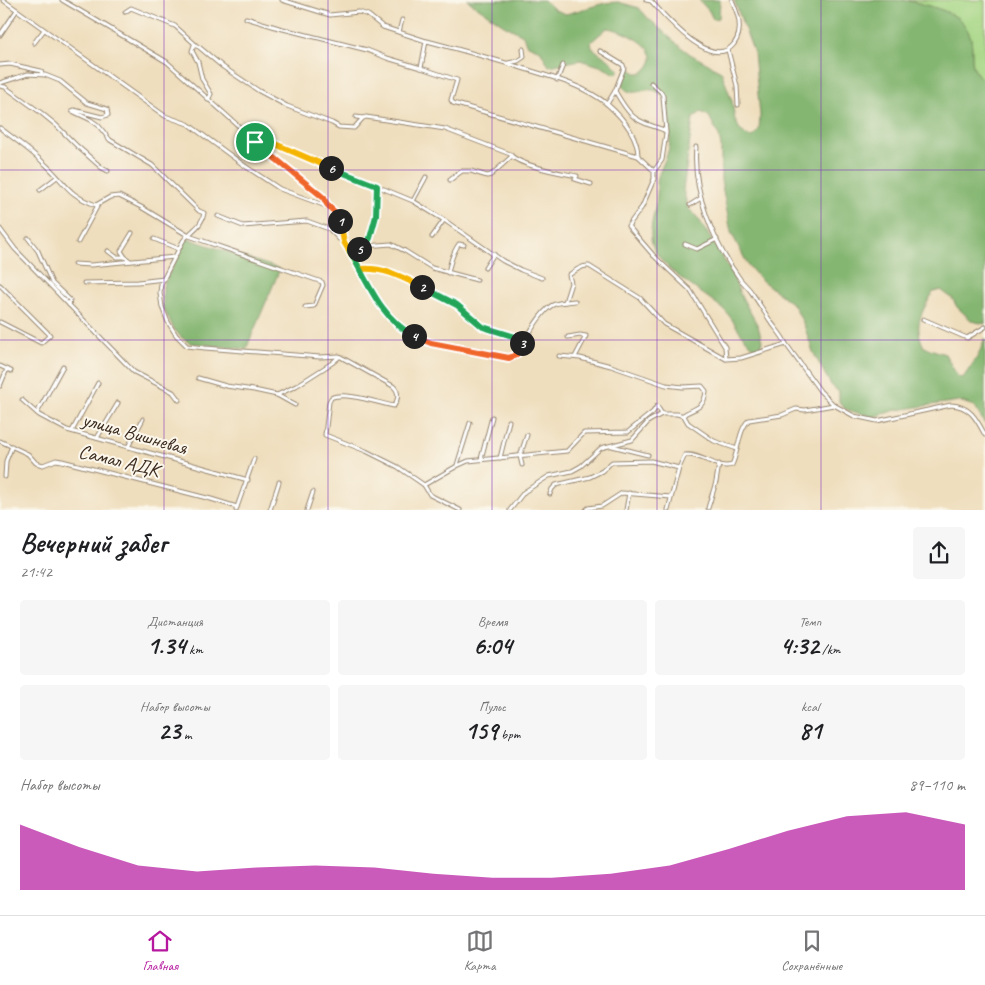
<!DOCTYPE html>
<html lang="ru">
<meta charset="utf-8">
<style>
:root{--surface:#fff;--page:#f6f6f6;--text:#202124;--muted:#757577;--line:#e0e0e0;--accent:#b5179e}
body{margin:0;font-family:Caveat,sans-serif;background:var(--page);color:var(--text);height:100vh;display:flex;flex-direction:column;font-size:19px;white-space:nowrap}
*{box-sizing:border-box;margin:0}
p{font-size:16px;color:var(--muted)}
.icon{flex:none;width:28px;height:28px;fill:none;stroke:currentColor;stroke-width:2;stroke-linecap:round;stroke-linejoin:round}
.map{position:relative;height:510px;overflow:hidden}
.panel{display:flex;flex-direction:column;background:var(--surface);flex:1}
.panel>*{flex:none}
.pin{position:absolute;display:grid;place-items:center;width:42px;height:42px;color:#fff;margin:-21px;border:2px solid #fff;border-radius:50%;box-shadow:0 1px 5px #0007}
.km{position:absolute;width:25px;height:25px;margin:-12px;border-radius:50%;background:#222;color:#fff;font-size:14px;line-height:25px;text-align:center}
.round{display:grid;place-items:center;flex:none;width:52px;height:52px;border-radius:5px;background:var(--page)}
.head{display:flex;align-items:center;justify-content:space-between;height:85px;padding:0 20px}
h1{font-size:28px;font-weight:600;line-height:38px}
.figures{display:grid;grid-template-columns:repeat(3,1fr);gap:8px;height:85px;padding:5px 20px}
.figures div{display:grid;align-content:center;border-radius:5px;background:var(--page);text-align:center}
.figures b{font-size:25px;font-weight:600}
.figures small{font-size:14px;font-weight:400}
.figures p{font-size:14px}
.chart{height:140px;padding:10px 20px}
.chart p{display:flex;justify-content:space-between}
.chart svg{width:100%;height:90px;margin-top:5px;fill:var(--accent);opacity:.7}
.dock{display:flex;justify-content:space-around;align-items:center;height:70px;border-top:1px solid var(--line);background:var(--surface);font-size:14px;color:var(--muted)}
.dock a{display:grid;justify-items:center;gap:2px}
.dock .on{color:var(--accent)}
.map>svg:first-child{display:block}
.green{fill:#a5d583;stroke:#708050}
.forest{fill:#84b671;stroke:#607048}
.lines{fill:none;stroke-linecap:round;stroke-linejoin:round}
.street-casing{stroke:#95846e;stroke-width:5}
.street{stroke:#fff;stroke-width:3}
.split-1-casing{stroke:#fff;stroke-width:10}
.split-2-casing{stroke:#fff;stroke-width:10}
.split-3-casing{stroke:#fff;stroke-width:10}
.split-4-casing{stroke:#fff;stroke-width:10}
.split-5-casing{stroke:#fff;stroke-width:10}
.split-6-casing{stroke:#fff;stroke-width:10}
.split-7-casing{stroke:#fff;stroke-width:10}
.split-1{stroke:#f0652b;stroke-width:6}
.split-2{stroke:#f5b400;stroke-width:6}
.split-3{stroke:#22a559;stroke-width:6}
.split-4{stroke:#f0652b;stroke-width:6}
.split-5{stroke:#22a559;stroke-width:6}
.split-6{stroke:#22a559;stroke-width:6}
.split-7{stroke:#f5b400;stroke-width:6}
.grid{fill:none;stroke:#7b2cbf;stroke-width:1;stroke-opacity:0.55}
.labels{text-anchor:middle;stroke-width:4;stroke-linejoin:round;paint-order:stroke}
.street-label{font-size:20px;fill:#3b2a1e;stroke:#fbf7ec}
</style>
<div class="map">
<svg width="985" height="510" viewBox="0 0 985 510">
<rect width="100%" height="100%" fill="#fbf7ec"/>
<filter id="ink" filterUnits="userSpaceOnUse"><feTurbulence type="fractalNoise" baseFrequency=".02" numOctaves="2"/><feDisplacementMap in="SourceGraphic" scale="10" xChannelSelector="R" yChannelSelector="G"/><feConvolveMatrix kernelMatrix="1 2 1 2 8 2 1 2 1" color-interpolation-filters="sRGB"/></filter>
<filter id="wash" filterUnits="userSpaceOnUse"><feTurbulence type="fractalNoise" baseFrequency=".0096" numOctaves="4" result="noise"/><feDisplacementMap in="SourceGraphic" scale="20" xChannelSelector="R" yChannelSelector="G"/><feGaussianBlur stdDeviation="1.12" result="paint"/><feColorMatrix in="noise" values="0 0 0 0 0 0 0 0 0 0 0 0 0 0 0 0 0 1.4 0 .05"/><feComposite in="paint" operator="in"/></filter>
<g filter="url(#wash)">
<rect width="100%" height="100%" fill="#efdebd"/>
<path class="green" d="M903 0H985V82C967 66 974 61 971 39 970 33 962 20 956 17 942 8 920 3 903 0Z"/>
<g class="forest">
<path d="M467 0H544L555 10 566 14 605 3 618 2 639 8 648 18 677 44 690 54 721 71 732 101 735 120 740 130 747 136 752 137 759 130 760 115 754 53 734 0H903C919 3 942 8 956 17 962 20 970 33 971 39 974 61 967 66 985 82V324L972 321 957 307 952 298 941 290 933 292C923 311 912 324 924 347L945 354 958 377 963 378 978 356 985 338V424L974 406 959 401 896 410 873 417 851 411 844 408 839 402V392L831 385 813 352 804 325 794 305 760 279 748 265 731 232 721 180V146L719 136 709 116 701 112 693 118 683 190 688 208 698 218 731 271 740 294 758 326 762 341 760 349C746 349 735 319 723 309 702 291 667 274 654 249 646 232 656 213 657 196 658 190 656 184 658 177 661 167 667 158 669 148 672 133 669 114 667 99 663 96 658 91 653 90 641 88 633 98 623 87 622 80 624 74 630 69L636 73H642C647 69 652 64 652 57 650 42 620 29 607 28L591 42 592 48 609 60 619 70 616 74 600 66 580 60 549 66 540 50 526 44 523 35 504 25Z"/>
<polygon points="699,0 720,0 719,18 713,19 709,11"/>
<polygon points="189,239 280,269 246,349 190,343 181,337 174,329 163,307 163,286 185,241"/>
</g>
</g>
<g filter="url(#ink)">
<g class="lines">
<g class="street-casing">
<g id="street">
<polyline points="3,0 165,116 188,124 245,166 280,189 326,206 340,217 345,242"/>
<polyline points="62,0 167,62 263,148 324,198 326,205"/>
<polyline points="282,0 330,15 359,12 368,15 383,27 426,41 421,68 457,80 451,100 453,103 638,156 654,171"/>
<path d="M646 0 651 1C665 16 712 72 734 44 744 30 738 14 732 0"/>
<polyline points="125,12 131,8 175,26 196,45"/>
<polyline points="246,18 279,28 367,50 387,58 421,68"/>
<polyline points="399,32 402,20"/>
<polyline points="0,35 17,10"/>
<path d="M427 41C458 49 489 58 519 67 548 76 584 85 607 104 622 117 638 136 638 156"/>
<polyline points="34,43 44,30"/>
<polyline points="728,50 737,86 738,105"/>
<polyline points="600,51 623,65 624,68 615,91 607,104"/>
<polyline points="508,63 518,61 524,57 523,49"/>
<polyline points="0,65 10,64 41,71 42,74"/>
<polyline points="557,80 563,65"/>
<path d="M0 83 28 74 45 75 60 81 87 103 107 109 108 115 102 117 74 110 72 111 91 120 98 125 110 140 152 165 199 211 204 213C202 227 191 230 183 241L161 284 160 293 162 307 168 322 176 335 187 346 205 348 320 357 339 356 393 386C400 392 398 400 394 406 378 403 345 391 331 398L329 402 325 435 366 451 398 467 424 485 430 495 460 510"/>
<polyline points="651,83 661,92 663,96 666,132"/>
<polyline points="0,86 5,87 40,112 56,125 77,146 102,168 108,171"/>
<path d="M615 91C631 119 634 120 664 130L666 133 662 160 654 171V179L642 207 628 226 654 256 690 290 725 347 726 359"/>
<path d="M208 100 211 94 202 79 198 62 192 51 194 45 199 47 223 67 259 91 287 106 332 123 339 127 354 128 363 118 366 117 445 129 510 154C518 166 562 173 577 176L575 179 591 184"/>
<polyline points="356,117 363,118"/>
<path d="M0 128C15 139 31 151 45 164 66 183 67 195 96 205L110 197 119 196 141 207 189 236 322 282 323 285 314 306 305 307"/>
<polyline points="256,142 275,144 413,201 444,220 503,261 521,270 542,278"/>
<path d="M696 147C692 191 714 244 740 279 744 284 749 288 752 293 759 303 765 313 771 322 776 329 783 336 786 344"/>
<polyline points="450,180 462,171 471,171 487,176 491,175 511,157"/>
<polyline points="40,190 57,177"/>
<polyline points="413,201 426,177"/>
<polyline points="690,205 701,198"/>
<path d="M218 216 243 226 307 221 329 229 339 239 345 242 376 300 398 326 409 334 431 343 509 358 516 355C524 344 541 308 555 304 561 302 568 302 575 301"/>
<polyline points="0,229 15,249 134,372 173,392 179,400"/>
<polyline points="432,237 444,220"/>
<polyline points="28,238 38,251 52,283 70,300 69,305"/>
<polyline points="154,239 179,249"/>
<polyline points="78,242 98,205"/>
<polyline points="685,244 697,249 717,239"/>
<polyline points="366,246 391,244 405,251 432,268 477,280"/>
<polyline points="108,251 116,257 124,257"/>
<path d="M350 251 366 246C376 225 374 208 377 186"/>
<polyline points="130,261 125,257 121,251 132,233"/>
<polyline points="74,264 91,265 175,257"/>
<polyline points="485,268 494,254"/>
<polyline points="360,269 374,268 398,275 449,300 464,310 483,327 524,340"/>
<path d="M448 273C450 263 453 252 459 244L464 245"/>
<polyline points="84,283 138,282 164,279"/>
<path d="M565 302 571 283 569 275C574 271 582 265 589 266L640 298 664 324 726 359 741 358 786 344 820 391 834 405 854 416 877 421 951 405C971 406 977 420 985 435"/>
<polyline points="923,319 967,338 985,327"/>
<polyline points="0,322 41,343 50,335 0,285"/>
<polyline points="568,337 580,335 586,336 575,357"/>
<path d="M559 356 580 358 611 366 666 385 683 387 702 386 706 391C704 410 695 407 683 415"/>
<polyline points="0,366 11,371"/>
<polyline points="198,378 226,386 254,390 277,395 296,386 332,363 339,357"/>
<polyline points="0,386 7,369"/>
<polyline points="277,395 295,405"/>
<polyline points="22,400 39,415 67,430 248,480"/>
<polyline points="37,413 63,366"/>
<polyline points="72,431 98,383"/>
<polyline points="97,438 118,403"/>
<polyline points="0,441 28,454 36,463 43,465 56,460 62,461 211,499 237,507"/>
<polyline points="612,446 648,455"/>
<polyline points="128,447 143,419"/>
<polyline points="500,458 509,421"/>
<polyline points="481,459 492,417"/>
<polyline points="457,465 470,423"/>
<polyline points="522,465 520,456 527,435"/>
<polyline points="5,477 6,461 12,446"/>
<polyline points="424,485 457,466 468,461 567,451 584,433 628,432 653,412 657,406 662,414"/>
<polyline points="550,494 552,489 556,485 590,477 602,471 612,462 651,461 679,468"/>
<polyline points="708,508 716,482 719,464"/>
<polyline points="236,510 254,459"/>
<polyline points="270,510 279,482"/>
<polyline points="307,510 313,492"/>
<polyline points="510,510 524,492 549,476 572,471 581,466 601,448 632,440 649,421 662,414 677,414 684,416 688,423 714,441 737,449"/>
<polyline points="586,510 588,508 602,506 622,493 671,497"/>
<polyline points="626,510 629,493"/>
<path d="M668 510 679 468 685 455C701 453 717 470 732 465 738 453 739 428 749 420L782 415 796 409 805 410 834 405"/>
</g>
</g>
<use href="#street" class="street"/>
</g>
</g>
<g class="lines" filter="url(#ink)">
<g class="split-1-casing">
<path id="split-1" d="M255 142 324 198C327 210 339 211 340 221"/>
</g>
<g class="split-2-casing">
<path id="split-2" d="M340 221 344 242 360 269C384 267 402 277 422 287"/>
</g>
<g class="split-3-casing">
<polyline id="split-3" points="422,287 457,305 483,327 519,338 524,340 522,343"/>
</g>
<g class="split-4-casing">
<polyline id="split-4" points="414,336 431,343 509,358 516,355 522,343"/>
</g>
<g class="split-5-casing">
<path id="split-5" d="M359 249 350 251C367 281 381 319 414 336"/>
</g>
<g class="split-6-casing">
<polyline id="split-6" points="331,168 377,186 376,216 370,238 366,246 359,249"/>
</g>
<g class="split-7-casing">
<polyline id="split-7" points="255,142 275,144 331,168"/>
</g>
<use href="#split-1" class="split-1"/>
<use href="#split-2" class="split-2"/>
<use href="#split-3" class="split-3"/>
<use href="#split-4" class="split-4"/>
<use href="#split-5" class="split-5"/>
<use href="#split-6" class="split-6"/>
<use href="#split-7" class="split-7"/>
</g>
<path class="grid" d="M164 0V510M328 0V510M492 0V510M657 0V510M821 0V510M0 170H985M0 340H985"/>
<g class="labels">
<g class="street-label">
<text transform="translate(135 433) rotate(16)" y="7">улица Вишневая</text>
<text transform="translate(119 460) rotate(14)" y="7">Самал АДК</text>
</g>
</g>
</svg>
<div class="pin" style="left:255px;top:142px;background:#1e9e55"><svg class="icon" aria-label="arrive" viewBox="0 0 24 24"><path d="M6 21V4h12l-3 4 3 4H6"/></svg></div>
<b class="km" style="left:340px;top:221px">1</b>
<b class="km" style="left:422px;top:287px">2</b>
<b class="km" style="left:522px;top:343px">3</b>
<b class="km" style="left:414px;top:336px">4</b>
<b class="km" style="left:359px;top:249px">5</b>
<b class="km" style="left:331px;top:168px">6</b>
</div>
<section class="panel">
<div class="head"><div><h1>Вечерний забег</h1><p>21:42</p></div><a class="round"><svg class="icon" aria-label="share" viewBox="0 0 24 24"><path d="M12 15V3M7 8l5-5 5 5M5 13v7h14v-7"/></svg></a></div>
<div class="figures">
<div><p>Дистанция</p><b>1.34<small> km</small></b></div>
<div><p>Время</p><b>6:04</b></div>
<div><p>Темп</p><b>4:32<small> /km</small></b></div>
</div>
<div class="figures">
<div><p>Набор высоты</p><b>23<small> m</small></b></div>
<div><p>Пульс</p><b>159<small> bpm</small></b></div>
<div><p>kcal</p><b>81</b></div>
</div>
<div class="chart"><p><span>Набор высоты</span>89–110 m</p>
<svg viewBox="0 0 160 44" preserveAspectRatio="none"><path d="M0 44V12L10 23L20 32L30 35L40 33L50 32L60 33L70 36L80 38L90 38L100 36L110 32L120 24L130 15L140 8L150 6L160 12V44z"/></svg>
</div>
</section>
<nav class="dock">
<a class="on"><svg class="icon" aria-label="home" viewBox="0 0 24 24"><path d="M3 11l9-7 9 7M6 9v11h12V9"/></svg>Главная</a>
<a><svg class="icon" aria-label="map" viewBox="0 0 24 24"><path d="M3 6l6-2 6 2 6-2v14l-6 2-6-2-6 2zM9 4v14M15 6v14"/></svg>Карта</a>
<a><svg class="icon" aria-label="saved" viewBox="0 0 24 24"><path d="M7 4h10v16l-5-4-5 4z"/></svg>Сохранённые</a>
</nav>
